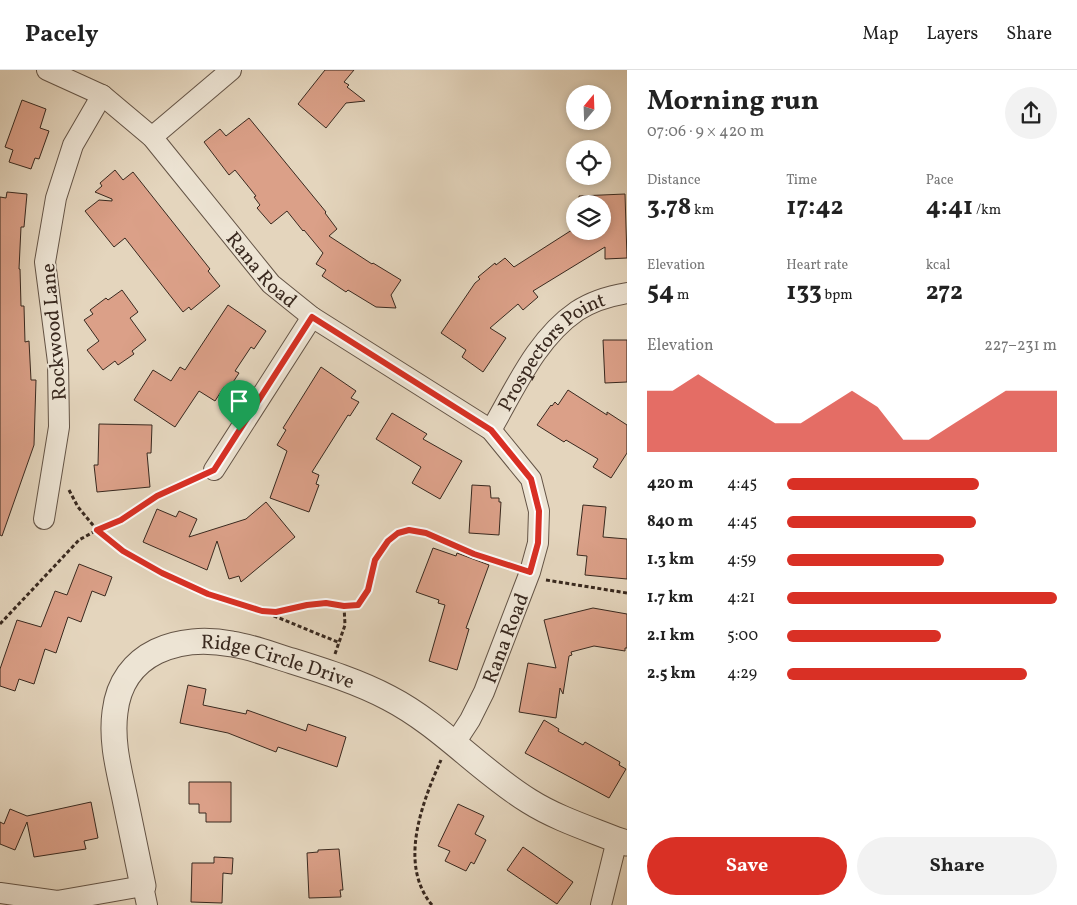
<!DOCTYPE html>
<meta charset="utf-8">
<style>
:root{--surface:#fff;--page:#f2f2f2;--text:#222;--muted:#767676;--line:#e0e0e0;--accent:#d93025}
body{margin:0;font-family:Vollkorn,serif;background:var(--page);color:var(--text);height:100vh;display:flex;flex-direction:column;font-size:19px;white-space:nowrap}
*{box-sizing:border-box;margin:0}
p{font-size:16px;color:var(--muted)}
.icon{flex:none;width:28px;height:28px;fill:none;stroke:currentColor;stroke-width:2;stroke-linecap:round;stroke-linejoin:round}
.map{position:relative;flex:1;overflow:hidden}
.side{display:flex;flex-direction:column;background:var(--surface);width:450px}
.side>*{flex:none}
.needle{width:32px;rotate:19deg}
.tools{position:absolute;left:566px;top:15px;display:grid;gap:10px}
.tools a{display:grid;place-items:center;width:45px;height:45px;border-radius:50%;background:var(--surface);box-shadow:0 2px 8px #0003;font-size:25px}
.pin{position:absolute;display:grid;place-items:center;width:42px;height:42px;color:#fff;margin:-51px -21px;border-radius:50% 50% 50% 0;rotate:-45deg;box-shadow:0 0 5px #0007}
.pin .icon{rotate:45deg}
.round{display:grid;place-items:center;flex:none;width:52px;height:52px;border-radius:26px;background:var(--page)}
.summary{display:flex;align-items:center;justify-content:space-between;height:85px;padding:0 20px}
h1{font-size:28px;font-weight:700;line-height:38px}
.stats{display:grid;grid-template-columns:repeat(3,1fr);gap:8px;height:85px;padding:5px 20px}
.stats div{display:grid;align-content:center}
.stats b{font-size:25px;font-weight:700}
.stats small{font-size:14px;font-weight:400}
.stats p{font-size:14px}
.chart{height:140px;padding:10px 20px}
.chart p{display:flex;justify-content:space-between}
.chart svg{width:100%;height:90px;margin-top:5px;fill:var(--accent);opacity:.7}
.cta{display:flex;gap:10px;margin-top:auto;padding:10px 20px}
.cta a{flex:1;height:58px;border-radius:30px;background:var(--accent);color:#fff;font-size:20px;font-weight:700;line-height:58px;text-align:center}
.cta a+a{background:var(--page);color:var(--text)}
ul{padding:0 20px;list-style:none;font-size:16px}
li{display:grid;grid-template-columns:80px 60px 1fr;align-items:center;height:38px}
li i{height:12px;border-radius:6px;background:var(--accent)}
header{display:flex;align-items:center;gap:30px;box-sizing:border-box;height:70px;padding:0 25px;background:var(--surface);border-bottom:1px solid var(--line)}
header strong{font-size:24px}
nav{display:flex;gap:28px;margin-inline-start:auto;font-size:18px}
main{display:flex;flex:1;min-height:0}
.map>svg:first-child{display:block}
.building{fill:#dba088;stroke:#39291f}
.lines{fill:none;stroke-linecap:round;stroke-linejoin:round}
.minor-casing{stroke:#645446;stroke-width:22}
.tertiary-casing{stroke:#645446;stroke-width:27}
.path{stroke:#39291f;stroke-width:3;stroke-dasharray:4 2.5;stroke-linecap:butt}
.minor{stroke:#ede4d4;stroke-width:20}
.tertiary{stroke:#ede4d4;stroke-width:25}
.route-casing{stroke:#fff;stroke-width:10}
.route{stroke:#d93025;stroke-width:6}
.labels{text-anchor:middle;stroke-width:4;stroke-linejoin:round;paint-order:stroke}
.street-label{font-size:20px;fill:#39291f;stroke:#ede4d4}
</style>
<header>
<strong>Pacely</strong>
<nav><a>Map</a><a>Layers</a><a>Share</a></nav>
</header>
<main>
<div class="map">
<svg width="627" height="835" viewBox="0 0 627 835">
<rect width="100%" height="100%" fill="#e4d5bd"/>
<filter id="stains"><feTurbulence type="fractalNoise" baseFrequency=".004" numOctaves="4"/><feColorMatrix values="0 0 0 0 .2 0 0 0 0 .09 0 0 0 0 .02 0 0 0 .5 -.17"/></filter>
<radialGradient id="worn" r=".72"><stop offset=".6" stop-color="#630" stop-opacity="0"/><stop offset="1" stop-color="#630" stop-opacity=".3"/></radialGradient>
<g class="building">
<polygon points="325,0 354,0 344,12 349,15 347,17 365,31 346,33 326,58 298,34"/>
<polygon points="22,30 46,39 40,58 49,61 39,89 35,88 31,99 9,92 13,80 5,77"/>
<polygon points="249,48 326,142 325,143 337,159 329,166 372,194 373,193 401,210 391,225 396,238 376,237 348,220 346,222 322,206 326,200 316,194 323,183 304,160 303,161 287,141 271,154 257,138 260,135 254,127 256,126 235,100 229,105 204,72 220,59 226,66"/>
<polygon points="115,100 123,110 133,102 210,199 208,201 220,216 191,240 189,237 183,242 125,168 114,177 85,141 99,130 112,131 112,129 95,122 102,116 100,113"/>
<polygon points="7,122 27,124 24,157 21,157 19,199 20,199 21,236 24,236 25,272 29,271 31,310 36,310 34,375 2,466 0,465 0,127 6,128"/>
<polygon points="625,124 627,188 605,189 605,177 533,221 538,227 523,240 518,234 490,258 506,268 483,302 462,287 466,280 441,263 475,213 480,209 478,207 495,193 496,195 505,188 514,197 575,158 575,161 602,161 602,134 579,134 579,126"/>
<polygon points="122,220 138,242 130,248 146,270 132,281 134,284 118,295 115,291 103,300 87,280 99,271 84,250 93,244 90,240 106,228 108,230"/>
<polygon points="228,235 266,261 254,279 251,277 235,301 239,303 228,320 224,317 215,331 199,321 175,357 134,330 153,300 171,311 180,297 185,300"/>
<polygon points="603,270 627,270 627,312 605,313"/>
<polygon points="321,297 356,321 351,328 359,332 350,346 348,345 312,402 319,405 316,414 319,415 309,442 270,428 287,381 277,375 286,360 283,358"/>
<polygon points="568,320 607,345 607,342 627,355 627,383 611,408 593,397 598,389 566,370 564,372 537,355 551,335 552,336 555,332 558,335"/>
<polygon points="392,343 427,364 423,369 462,391 440,429 412,413 421,397 376,369"/>
<polygon points="99,354 152,355 151,383 147,383 150,417 97,422 94,395 98,395"/>
<polygon points="472,415 490,416 491,428 499,428 499,432 501,432 499,465 469,463"/>
<polygon points="266,432 295,467 241,512 239,506 229,509 217,471 207,500 143,472 157,439 176,447 179,441 197,449 189,467 246,449"/>
<polygon points="583,435 606,437 603,467 627,469 627,509 585,505 587,486 577,485"/>
<polygon points="433,478 456,486 457,483 489,495 466,558 469,559 457,600 429,591 445,535 438,533 439,530 416,522"/>
<polygon points="79,494 112,507 105,526 92,521 81,552 68,547 56,583 45,579 34,614 19,609 15,621 0,616 0,599 17,550 41,557 55,521 67,525"/>
<polygon points="593,538 627,544 627,578 625,578 625,581 594,576 571,582 572,585 569,586 563,624 560,618 556,648 519,642 528,593 556,598 544,550"/>
<polygon points="188,615 206,619 203,635 246,644 247,640 306,661 308,654 346,667 337,697 278,677 276,682 228,663 180,653"/>
<polygon points="544,650 559,659 558,661 583,675 585,672 620,692 619,695 626,699 609,728 525,683"/>
<polygon points="189,712 231,712 231,752 206,752 206,743 199,743 199,734 189,734"/>
<polygon points="91,732 98,768 84,771 86,779 34,787 27,752 15,780 0,774 0,752 4,754 10,739 27,746"/>
<polygon points="458,734 484,746 475,764 486,770 474,794 471,792 466,801 445,791 450,781 438,776"/>
<polygon points="523,777 573,812 557,834 507,800"/>
<polygon points="339,779 343,820 340,820 341,827 309,828 307,783 318,782 318,780"/>
<polygon points="214,787 233,788 232,804 223,803 222,833 191,832 192,793 214,793"/>
</g>
<g class="lines">
<g class="minor-casing">
<g id="minor">
<path id="s1" d="M47 0 102 25 152 67 271 214 312 247 491 360 531 409 539 441 538 473 530 502 484 622 470 650 455 673"/>
<polyline points="152,67 231,0"/>
<path id="s2" d="M491 360C515 319 536 269 577 241 592 231 609 226 627 223"/>
<polyline points="214,400 312,247"/>
<polyline points="44,449 59,357 58,292 45,192 56,128 73,75 102,25"/>
<polyline points="0,823 57,831 143,816 147,835"/>
<polyline points="601,835 617,770"/>
</g>
</g>
<g class="tertiary-casing">
<g id="tertiary">
<path id="s3" d="M143 816C137 787 131 758 125 729 119 700 111 672 115 642 122 581 180 564 232 574 252 577 272 585 292 591 324 601 359 612 389 628 441 655 479 700 529 731 556 748 587 758 617 770L627 773"/>
</g>
</g>
<g class="path">
<polyline points="69,420 78,437 97,460 123,481 162,503 208,524 262,541 340,573"/>
<polyline points="546,510 627,523"/>
<path d="M262 541C284 543 303 534 325 533 336 533 346 536 358 535 373 518 366 507 375 489 381 477 395 462 408 460 427 459 455 477 473 484 486 489 499 492 513 497"/>
<polyline points="0,554 79,470 97,460 121,450 157,426 197,408"/>
<polyline points="335,584 345,555 344,536"/>
<path d="M432 835C398 794 422 733 441 690"/>
</g>
<use href="#minor" class="minor"/>
<use href="#tertiary" class="tertiary"/>
</g>
<g class="lines">
<g class="route-casing">
<polygon id="route" points="312,247 491,360 531,409 539,441 538,473 530,502 474,484 426,463 409,460 398,463 388,471 375,490 368,520 358,535 344,536 326,533 307,535 276,542 262,541 208,524 162,503 123,481 97,460 121,450 157,426 214,400"/>
</g>
<use href="#route" class="route"/>
</g>
<g class="labels">
<g class="street-label">
<text dy="7" stroke="none"><textPath href="#s1" startOffset="298">Rana Road</textPath></text>
<text transform="translate(53 262) rotate(-95)" y="7">Rockwood Lane</text>
<text dy="7" stroke="none"><textPath href="#s2" startOffset="101">Prospectors Point</textPath></text>
<text transform="translate(505 568) rotate(-69)" y="7">Rana Road</text>
<text dy="7" stroke="none"><textPath href="#s3" startOffset="379">Ridge Circle Drive</textPath></text>
</g>
</g>
<rect width="100%" height="100%" filter="url(#stains)"/>
<rect width="100%" height="100%" fill="url(#worn)"/>
</svg>
<div class="tools">
<a><svg class="needle" viewBox="-14 -14 28 28"><path d="M0-13l5 13h-10z" fill="#e53935"/><path d="M0 13l5-13h-10z" fill="#767676"/></svg></a>
<a><svg class="icon" aria-label="locate" viewBox="0 0 24 24"><circle cx="12" cy="12" r="6"/><path d="M12 2v4M12 18v4M2 12h4M18 12h4"/></svg></a>
<a><svg class="icon" aria-label="layers" viewBox="0 0 24 24"><path d="M12 4l9 5-9 5-9-5zM3 14l9 5 9-5"/></svg></a>
</div>
<div class="pin" style="left:239px;top:361px;background:#1e9e55"><svg class="icon" aria-label="arrive" viewBox="0 0 24 24"><path d="M6 21V4h12l-3 4 3 4H6"/></svg></div>
</div>
<section class="side">
<div class="summary"><div><h1>Morning run</h1><p>07:06 · 9 × 420 m</p></div><a class="round"><svg class="icon" aria-label="share" viewBox="0 0 24 24"><path d="M12 15V3M7 8l5-5 5 5M5 13v7h14v-7"/></svg></a></div>
<div class="stats">
<div><p>Distance</p><b>3.78<small> km</small></b></div>
<div><p>Time</p><b>17:42</b></div>
<div><p>Pace</p><b>4:41<small> /km</small></b></div>
</div>
<div class="stats">
<div><p>Elevation</p><b>54<small> m</small></b></div>
<div><p>Heart rate</p><b>133<small> bpm</small></b></div>
<div><p>kcal</p><b>272</b></div>
</div>
<div class="chart"><p><span>Elevation</span>227–231 m</p>
<svg viewBox="0 0 160 44" preserveAspectRatio="none"><path d="M0 44V14L10 14L20 6L30 14L40 22L50 30L60 30L70 22L80 14L90 22L100 38L110 38L120 30L130 22L140 14L150 14L160 14V44z"/></svg>
</div>
<ul>
<li><b>420 m</b>4:45<i style="width:71%"></i></li>
<li><b>840 m</b>4:45<i style="width:70%"></i></li>
<li><b>1.3 km</b>4:59<i style="width:58%"></i></li>
<li><b>1.7 km</b>4:21<i style="width:100%"></i></li>
<li><b>2.1 km</b>5:00<i style="width:57%"></i></li>
<li><b>2.5 km</b>4:29<i style="width:89%"></i></li>
</ul>
<div class="cta"><a>Save</a><a>Share</a></div>
</section>
</main>
